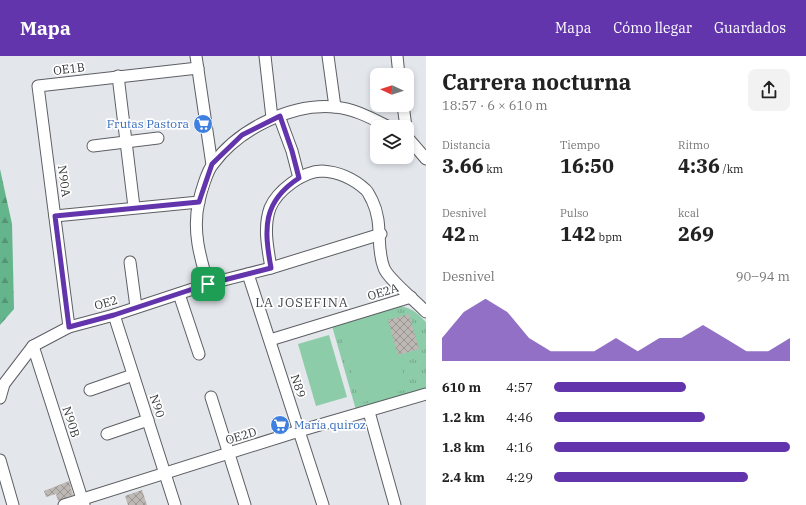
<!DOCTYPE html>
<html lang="es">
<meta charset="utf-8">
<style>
:root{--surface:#fff;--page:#f2f2f2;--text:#222;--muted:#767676;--accent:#6335ad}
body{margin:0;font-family:"IBM Plex Serif",serif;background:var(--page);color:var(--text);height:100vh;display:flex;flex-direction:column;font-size:15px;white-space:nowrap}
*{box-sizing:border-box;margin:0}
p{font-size:13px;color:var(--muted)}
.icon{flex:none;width:22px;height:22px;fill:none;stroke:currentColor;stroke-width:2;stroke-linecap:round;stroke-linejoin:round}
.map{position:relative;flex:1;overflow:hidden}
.side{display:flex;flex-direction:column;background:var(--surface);width:380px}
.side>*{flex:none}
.needle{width:26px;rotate:273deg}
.controls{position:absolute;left:370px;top:12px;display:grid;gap:8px}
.controls a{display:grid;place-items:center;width:44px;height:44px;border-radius:8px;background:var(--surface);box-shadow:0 2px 6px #0003;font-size:20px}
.pin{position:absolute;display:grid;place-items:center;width:34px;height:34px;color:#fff;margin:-17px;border-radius:8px;box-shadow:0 2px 6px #0006}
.round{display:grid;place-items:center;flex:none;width:42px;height:42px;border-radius:8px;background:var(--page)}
.overview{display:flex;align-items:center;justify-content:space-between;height:68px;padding:0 16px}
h1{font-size:22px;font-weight:700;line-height:30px}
.stats{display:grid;grid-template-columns:repeat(3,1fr);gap:6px;height:68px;padding:4px 16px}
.stats div{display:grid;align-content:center}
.stats b{font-size:20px;font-weight:700}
.stats small{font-size:11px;font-weight:400}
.stats p{font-size:11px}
.chart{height:112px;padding:8px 16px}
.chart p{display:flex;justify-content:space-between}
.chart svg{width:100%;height:72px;margin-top:4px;fill:var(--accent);opacity:.7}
ul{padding:0 16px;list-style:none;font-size:13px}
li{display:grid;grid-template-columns:64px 48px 1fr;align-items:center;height:30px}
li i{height:10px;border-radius:5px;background:var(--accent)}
header{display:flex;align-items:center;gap:24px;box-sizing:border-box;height:56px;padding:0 20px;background:var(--accent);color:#fff}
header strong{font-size:19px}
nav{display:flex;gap:22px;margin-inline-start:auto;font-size:14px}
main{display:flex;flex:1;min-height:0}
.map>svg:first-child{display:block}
.grass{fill:url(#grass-tufts)}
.forest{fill:url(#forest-firs)}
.garden{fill:#8dcca9}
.building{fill:url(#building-cross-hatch)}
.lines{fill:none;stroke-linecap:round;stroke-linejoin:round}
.minor-casing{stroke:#5d5f64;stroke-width:13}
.minor{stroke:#fff;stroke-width:11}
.route-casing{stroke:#fff;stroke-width:8}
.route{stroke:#6335ad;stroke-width:5}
.labels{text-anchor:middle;stroke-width:3.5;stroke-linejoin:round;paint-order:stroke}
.street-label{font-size:12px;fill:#37383a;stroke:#fff}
.shop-label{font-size:12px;fill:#366cbe;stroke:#fff;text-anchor:end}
.neighbourhood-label{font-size:13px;letter-spacing:1px;fill:#424448;stroke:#fff}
</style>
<header>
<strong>Mapa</strong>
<nav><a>Mapa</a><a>Cómo llegar</a><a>Guardados</a></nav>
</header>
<main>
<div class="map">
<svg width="426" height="449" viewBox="0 0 426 449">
<defs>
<pattern id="grass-tufts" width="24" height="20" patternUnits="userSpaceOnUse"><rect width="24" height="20" fill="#8dcca9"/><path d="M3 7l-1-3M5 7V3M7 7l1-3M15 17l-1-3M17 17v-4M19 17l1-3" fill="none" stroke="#74a78b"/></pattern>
<pattern id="forest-firs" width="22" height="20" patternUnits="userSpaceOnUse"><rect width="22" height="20" fill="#65b58c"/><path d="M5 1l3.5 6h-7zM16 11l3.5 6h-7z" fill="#549473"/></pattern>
<pattern id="building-cross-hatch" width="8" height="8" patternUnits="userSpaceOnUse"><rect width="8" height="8" fill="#bdb8b4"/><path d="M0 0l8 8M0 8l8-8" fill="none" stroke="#9a9793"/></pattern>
</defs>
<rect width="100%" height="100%" fill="#e3e6eb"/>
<path class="grass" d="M395 250C410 250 416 256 426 266V334L356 354 332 270Z"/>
<polygon class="forest" points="0,113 12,168 14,253 0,269"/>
<g class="garden">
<polygon points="385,257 407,333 361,347 338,270"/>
<polygon points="329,279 347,341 316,350 298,288"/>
</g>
<g class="building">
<polygon points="409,258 419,293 398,299 388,264"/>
<polygon points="69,425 73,439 58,445 56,438 46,441 44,435"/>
<polygon points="142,434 147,449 128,449 125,440"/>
</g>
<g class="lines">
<g class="minor-casing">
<g id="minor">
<polyline points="196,0 212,109"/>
<polyline points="265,0 272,62"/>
<polyline points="328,0 335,51"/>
<polyline points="397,0 399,19"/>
<polyline points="118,20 134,151"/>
<polyline points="403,49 406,71"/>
<polyline points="279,60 292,95 299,122"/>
<polyline points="407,81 426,103"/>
<polyline points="93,90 158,82"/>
<polyline points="55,160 199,146"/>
<polyline points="130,206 136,251"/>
<path d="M271 212C268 193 263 172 270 152 277 135 303 115 322 115 339 116 354 123 366 134 369 137 370 141 372 144 384 169 375 189 384 212 388 223 417 246 426 256"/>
<polyline points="248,218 323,449"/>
<path d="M208 228C200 201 192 174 199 145 201 136 207 115 213 108 239 73 291 47 335 51 355 53 371 62 389 71"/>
<polyline points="179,238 199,298"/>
<polyline points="114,259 175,449"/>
<polyline points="69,271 38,30 198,12"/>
<polyline points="270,284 411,241"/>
<polyline points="33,290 84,449"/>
<polyline points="90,334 133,319"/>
<polyline points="211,341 245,449"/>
<polyline points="0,342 4,328 33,290 69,271 114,259 208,228 271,212 381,178"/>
<polyline points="369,356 395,449"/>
<polyline points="107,378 148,364"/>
<polyline points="0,404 13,449"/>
<polyline points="64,449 299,375 426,338"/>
</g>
</g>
<use href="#minor" class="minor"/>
</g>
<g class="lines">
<g class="route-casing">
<path id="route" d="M280 60 292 95 299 122C262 146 264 173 271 212L208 228 114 259 69 271 55 160 199 146 212 108 242 79Z"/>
</g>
<use href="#route" class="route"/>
</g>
<defs>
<g id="supermarket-disc" transform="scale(1)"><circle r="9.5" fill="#3f7fe0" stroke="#fff"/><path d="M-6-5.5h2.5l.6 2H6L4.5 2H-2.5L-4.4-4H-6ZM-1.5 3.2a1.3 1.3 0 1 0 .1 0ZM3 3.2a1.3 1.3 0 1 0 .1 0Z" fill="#fff"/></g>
</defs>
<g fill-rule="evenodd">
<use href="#supermarket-disc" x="203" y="68"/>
<use href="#supermarket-disc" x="280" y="369"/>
</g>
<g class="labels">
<g class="street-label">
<text transform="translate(69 13) rotate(-7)" y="4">OE1B</text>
<text transform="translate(64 125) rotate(82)" y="4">N90A</text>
<text transform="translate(383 236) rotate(-17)" y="4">OE2A</text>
<text transform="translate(106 247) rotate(-16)" y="4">OE2</text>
<text transform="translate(298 330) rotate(72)" y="4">N89</text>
<text transform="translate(157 350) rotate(72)" y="4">N90</text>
<text transform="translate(71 366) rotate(72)" y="4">N90B</text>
<text transform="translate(241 380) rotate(-17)" y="4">OE2D</text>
</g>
<g class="shop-label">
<text x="189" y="72">Frutas Pastora</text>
<text x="294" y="373" text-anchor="start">María quiroz</text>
</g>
<g class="neighbourhood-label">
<text x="302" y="251">LA JOSEFINA</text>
</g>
</g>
</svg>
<div class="controls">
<a><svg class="needle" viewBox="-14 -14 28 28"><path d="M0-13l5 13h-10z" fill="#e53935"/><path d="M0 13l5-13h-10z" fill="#767676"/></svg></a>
<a><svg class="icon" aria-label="layers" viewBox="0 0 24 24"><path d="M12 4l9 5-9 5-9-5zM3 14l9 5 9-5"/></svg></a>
</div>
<div class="pin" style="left:208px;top:228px;background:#1e9e55"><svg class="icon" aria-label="arrive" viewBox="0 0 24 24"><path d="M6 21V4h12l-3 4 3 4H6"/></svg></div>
</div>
<section class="side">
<div class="overview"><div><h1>Carrera nocturna</h1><p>18:57 · 6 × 610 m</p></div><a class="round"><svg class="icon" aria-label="share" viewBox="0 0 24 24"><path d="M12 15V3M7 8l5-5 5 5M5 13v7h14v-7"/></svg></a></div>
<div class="stats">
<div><p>Distancia</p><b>3.66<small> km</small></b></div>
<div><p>Tiempo</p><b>16:50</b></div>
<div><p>Ritmo</p><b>4:36<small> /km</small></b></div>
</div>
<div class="stats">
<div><p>Desnivel</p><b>42<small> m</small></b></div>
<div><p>Pulso</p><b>142<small> bpm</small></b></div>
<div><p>kcal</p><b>269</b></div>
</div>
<div class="chart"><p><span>Desnivel</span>90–94 m</p>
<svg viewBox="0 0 160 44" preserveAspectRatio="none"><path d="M0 44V30L10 14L20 6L30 14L40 30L50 38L60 38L70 38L80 30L90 38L100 30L110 30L120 22L130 30L140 38L150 38L160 30V44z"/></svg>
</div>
<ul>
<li><b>610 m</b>4:57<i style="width:56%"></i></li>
<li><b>1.2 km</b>4:46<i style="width:64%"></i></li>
<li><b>1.8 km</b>4:16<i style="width:100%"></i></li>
<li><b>2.4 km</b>4:29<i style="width:82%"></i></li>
</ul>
</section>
</main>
